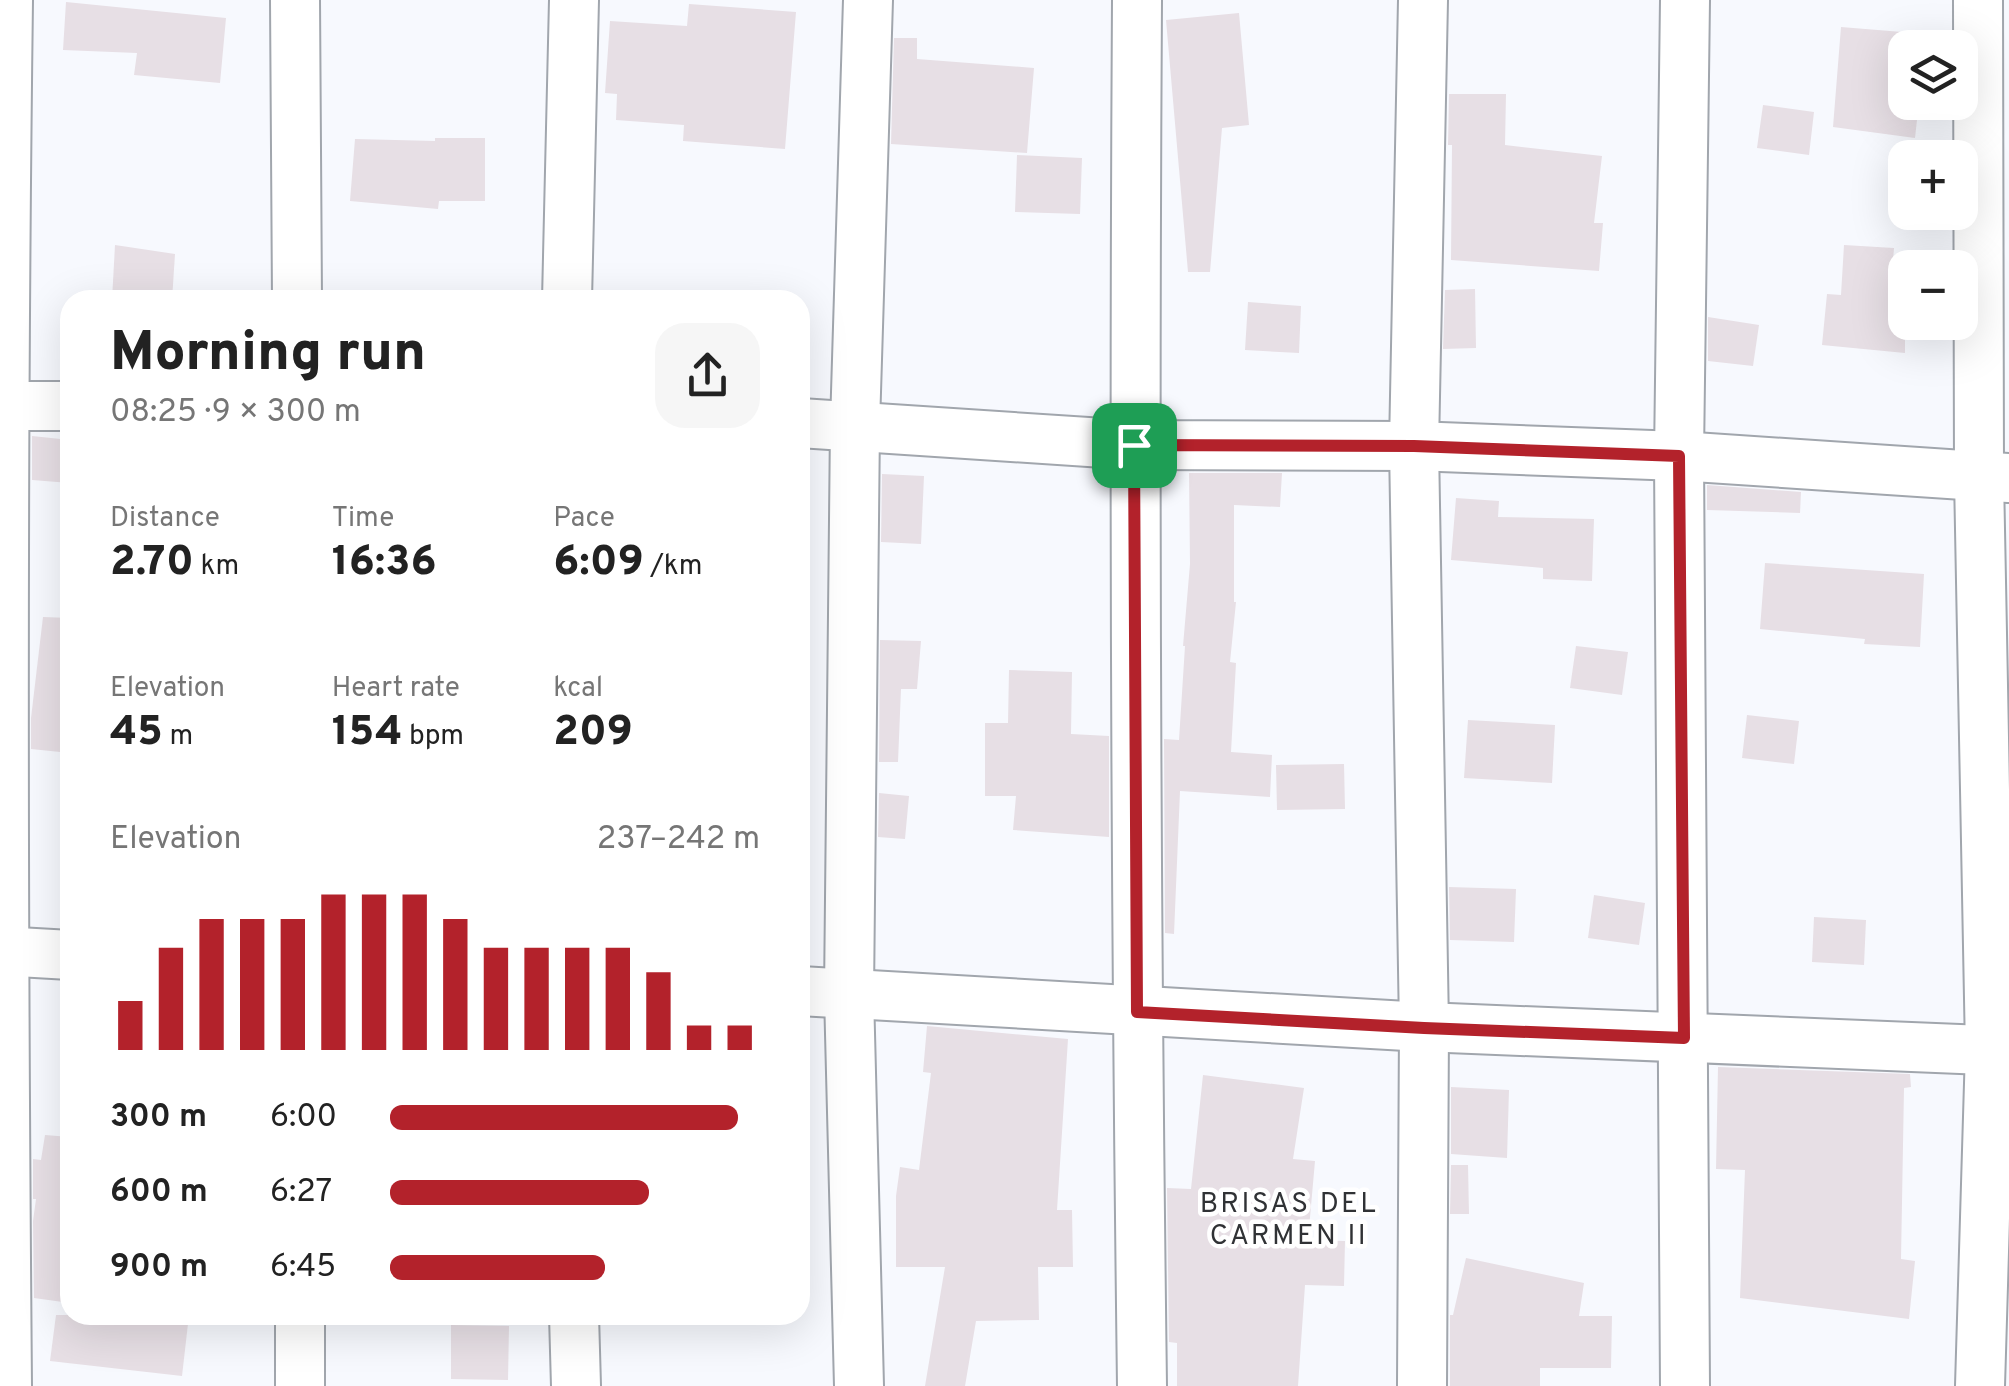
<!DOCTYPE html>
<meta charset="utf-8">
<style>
:root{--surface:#fff;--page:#f6f6f6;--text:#222;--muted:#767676;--accent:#b3222b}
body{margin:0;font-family:Overpass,sans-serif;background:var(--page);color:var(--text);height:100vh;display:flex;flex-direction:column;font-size:38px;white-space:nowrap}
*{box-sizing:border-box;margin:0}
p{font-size:32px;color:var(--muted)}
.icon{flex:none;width:55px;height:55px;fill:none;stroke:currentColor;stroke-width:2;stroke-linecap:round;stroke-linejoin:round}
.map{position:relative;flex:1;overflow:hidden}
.sheet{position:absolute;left:60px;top:290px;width:750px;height:1035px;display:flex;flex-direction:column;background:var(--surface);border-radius:30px;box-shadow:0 10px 40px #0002}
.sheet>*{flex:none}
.controls{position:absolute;left:1888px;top:30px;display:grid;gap:20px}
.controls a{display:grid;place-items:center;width:90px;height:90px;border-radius:20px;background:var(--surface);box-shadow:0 10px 40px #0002;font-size:50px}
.pin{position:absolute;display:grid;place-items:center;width:85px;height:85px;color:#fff;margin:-42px;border-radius:20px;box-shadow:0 5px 15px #0006}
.round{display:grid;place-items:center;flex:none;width:105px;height:105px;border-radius:30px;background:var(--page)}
.headline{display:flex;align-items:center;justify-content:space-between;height:170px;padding:0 50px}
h1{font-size:55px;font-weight:800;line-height:75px}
.stats{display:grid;grid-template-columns:repeat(3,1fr);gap:15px;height:170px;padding:10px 50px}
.stats div{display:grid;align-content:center}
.stats b{font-size:42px;font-weight:800}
.stats small{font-size:28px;font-weight:400}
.stats p{font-size:28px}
.chart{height:280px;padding:20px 50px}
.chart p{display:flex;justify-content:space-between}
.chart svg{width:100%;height:180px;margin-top:10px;stroke:var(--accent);stroke-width:6}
ul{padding:0 50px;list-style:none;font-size:32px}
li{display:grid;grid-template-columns:160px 120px 1fr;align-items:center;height:75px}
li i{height:25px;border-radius:12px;background:var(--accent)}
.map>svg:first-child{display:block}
.building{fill:#e7dfe5}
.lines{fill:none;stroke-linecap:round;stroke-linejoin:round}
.street-casing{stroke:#a1a6ad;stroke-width:52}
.street{stroke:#fff;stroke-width:48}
.route-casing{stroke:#fff;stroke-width:20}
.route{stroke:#b3222b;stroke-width:12}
.labels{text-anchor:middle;stroke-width:9;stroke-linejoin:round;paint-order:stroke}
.neighbourhood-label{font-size:28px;letter-spacing:2.5px;fill:#303235;stroke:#fff}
</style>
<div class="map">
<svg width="2009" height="1386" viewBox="0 0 2009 1386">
<rect width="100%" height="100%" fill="#f7f9fe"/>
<g class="building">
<polygon points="66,2 226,18 220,83 134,75 137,53 63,50"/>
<polygon points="689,4 796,12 785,149 683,141 684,125 616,120 617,94 605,93 610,21 687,26"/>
<polygon points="1239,13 1249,125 1222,128 1210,272 1188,272 1166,20"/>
<polygon points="1841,27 1951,36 1951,48 1905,48 1905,102 1919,102 1915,138 1833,127"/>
<polygon points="894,38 917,38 917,59 1034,68 1027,153 891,144"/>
<polygon points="1449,94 1506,94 1505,145 1602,156 1594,223 1603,223 1599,271 1451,260 1452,145 1448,145"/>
<polygon points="1763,105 1814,112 1809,155 1757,148"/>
<polygon points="435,138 485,138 485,201 439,201 438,209 350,201 355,139 435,141"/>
<polygon points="1017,155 1082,158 1080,214 1015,212"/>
<polygon points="115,245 175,254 172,300 112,300"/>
<polygon points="1844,245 1894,248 1890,300 1905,301 1905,353 1822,345 1827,294 1841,295"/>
<polygon points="1475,289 1476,348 1443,349 1445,290"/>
<polygon points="1248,302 1301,306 1299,353 1245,350"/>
<polygon points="1708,317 1759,325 1753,366 1708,361"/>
<polygon points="32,436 70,440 70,483 32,480"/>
<polygon points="1189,473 1282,473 1280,507 1234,505 1234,602 1236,602 1230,662 1236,663 1231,752 1272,755 1270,797 1180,791 1174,934 1165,933 1164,739 1179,740 1185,646 1183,646 1190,564"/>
<polygon points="882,474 924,476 921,544 881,542"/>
<polygon points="1707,485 1801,492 1800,513 1707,510"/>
<polygon points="1456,498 1499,501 1498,517 1594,519 1592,581 1543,579 1543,568 1451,560"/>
<polygon points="1765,563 1924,574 1920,647 1864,644 1865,639 1760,629"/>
<polygon points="43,617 70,618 70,753 31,749 31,718"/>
<polygon points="880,640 921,641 917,689 901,689 898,762 879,762"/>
<polygon points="1576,646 1628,652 1622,695 1570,688"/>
<polygon points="1009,670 1072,672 1071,734 1109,736 1109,837 1013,830 1016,796 985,796 985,723 1008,723"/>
<polygon points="1747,715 1799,721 1794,764 1742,758"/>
<polygon points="1468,720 1555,725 1552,783 1464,778"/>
<polygon points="1344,764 1345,809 1277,810 1276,765"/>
<polygon points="879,793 909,796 905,839 878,837"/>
<polygon points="1449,887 1516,889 1514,942 1450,940"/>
<polygon points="1594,895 1645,903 1639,945 1588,938"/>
<polygon points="1814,917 1866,920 1864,965 1812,962"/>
<polygon points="927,1026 1068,1039 1057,1210 1072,1210 1073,1267 1038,1267 1039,1320 976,1321 965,1386 925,1386 945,1267 896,1267 896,1196 900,1167 919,1170 931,1073 923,1072"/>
<polygon points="1718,1067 1910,1074 1911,1087 1904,1088 1901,1259 1915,1261 1909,1319 1740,1298 1745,1170 1716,1169"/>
<polygon points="1203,1075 1304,1088 1293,1159 1315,1161 1308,1240 1345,1241 1344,1286 1305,1285 1298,1386 1177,1386 1177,1343 1169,1342 1167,1188 1191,1189"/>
<polygon points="1451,1087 1509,1090 1507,1158 1451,1154"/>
<polygon points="45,1135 70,1137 70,1303 34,1298 33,1221 36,1199 33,1199 33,1159 41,1160"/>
<polygon points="1451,1165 1468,1165 1469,1214 1450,1214"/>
<polygon points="1466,1258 1584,1283 1579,1316 1612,1316 1611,1368 1540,1368 1540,1386 1450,1386 1450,1315 1453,1315"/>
<polygon points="56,1315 189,1315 182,1376 50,1361"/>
<polygon points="451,1325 509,1326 508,1380 451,1379"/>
</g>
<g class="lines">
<g class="street-casing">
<g id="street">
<polyline points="295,0 297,300"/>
<path d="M1137 0C1134 462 1136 924 1142 1386"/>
<polyline points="1978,0 1979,477 1990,1050 1980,1386"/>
<polyline points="567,300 574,0"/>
<polyline points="0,406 70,406"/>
<polyline points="800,423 1134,445 1414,446 1679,456 2009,478"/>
<polyline points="0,951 70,955"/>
<polyline points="800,991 1424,1027 2009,1051"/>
<polyline points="574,1315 576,1386"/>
<path d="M7 1386C3 924 2 462 8 0"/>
<polyline points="300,1386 300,1315"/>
<polyline points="859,1386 849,994 855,425 868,0"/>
<polyline points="1422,1386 1424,1027 1414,446 1423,0"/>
<polyline points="1685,1386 1679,456 1685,0"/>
</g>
</g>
<use href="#street" class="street"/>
</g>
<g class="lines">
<g class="route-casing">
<polygon id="route" points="1134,445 1414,446 1679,456 1684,1038 1424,1028 1137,1012"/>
</g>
<use href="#route" class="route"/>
</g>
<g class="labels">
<g class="neighbourhood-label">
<text x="1289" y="1212">BRISAS DEL<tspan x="1289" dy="32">CARMEN II</tspan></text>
</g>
</g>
</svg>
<div class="controls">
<a><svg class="icon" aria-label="layers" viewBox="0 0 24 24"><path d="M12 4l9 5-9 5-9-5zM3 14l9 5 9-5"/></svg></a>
<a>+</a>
<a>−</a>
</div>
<div class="pin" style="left:1134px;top:445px;background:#1e9e55"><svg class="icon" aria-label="arrive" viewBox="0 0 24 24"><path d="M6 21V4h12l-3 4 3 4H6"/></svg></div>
<section class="sheet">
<div class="headline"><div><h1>Morning run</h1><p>08:25 · 9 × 300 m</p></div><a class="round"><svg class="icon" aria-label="share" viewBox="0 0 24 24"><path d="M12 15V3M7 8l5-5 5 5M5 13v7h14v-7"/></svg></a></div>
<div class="stats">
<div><p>Distance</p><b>2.70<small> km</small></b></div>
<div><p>Time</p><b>16:36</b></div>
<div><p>Pace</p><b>6:09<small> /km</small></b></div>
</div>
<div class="stats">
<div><p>Elevation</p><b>45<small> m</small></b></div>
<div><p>Heart rate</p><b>154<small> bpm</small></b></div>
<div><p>kcal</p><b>209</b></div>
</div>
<div class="chart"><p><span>Elevation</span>237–242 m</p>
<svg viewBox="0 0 160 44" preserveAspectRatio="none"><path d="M5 44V32M15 44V19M25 44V12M35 44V12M45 44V12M55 44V6M65 44V6M75 44V6M85 44V12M95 44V19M105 44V19M115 44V19M125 44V19M135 44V25M145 44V38M155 44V38"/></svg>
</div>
<ul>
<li><b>300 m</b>6:00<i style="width:94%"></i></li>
<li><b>600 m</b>6:27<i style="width:70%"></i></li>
<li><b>900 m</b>6:45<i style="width:58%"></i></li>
</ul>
</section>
</div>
